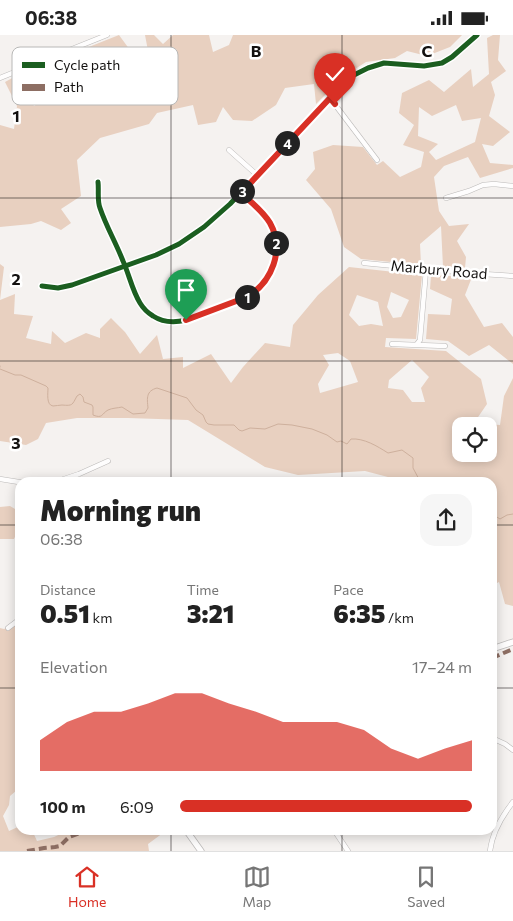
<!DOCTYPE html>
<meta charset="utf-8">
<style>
:root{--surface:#fff;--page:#f6f6f6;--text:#222;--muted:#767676;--line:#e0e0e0;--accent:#d93025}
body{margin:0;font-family:Commissioner,sans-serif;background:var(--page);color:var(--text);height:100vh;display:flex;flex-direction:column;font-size:19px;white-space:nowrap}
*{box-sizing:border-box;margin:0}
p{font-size:16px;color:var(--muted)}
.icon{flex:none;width:28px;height:28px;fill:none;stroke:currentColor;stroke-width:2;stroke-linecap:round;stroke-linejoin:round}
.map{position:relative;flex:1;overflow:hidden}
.panel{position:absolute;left:15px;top:442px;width:482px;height:358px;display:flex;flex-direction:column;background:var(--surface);border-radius:15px;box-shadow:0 2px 12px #0003}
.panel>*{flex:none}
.controls{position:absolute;left:452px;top:382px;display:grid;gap:10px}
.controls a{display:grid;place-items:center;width:45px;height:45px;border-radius:10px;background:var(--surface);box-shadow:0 2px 12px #0003;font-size:25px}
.pin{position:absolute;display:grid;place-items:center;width:42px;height:42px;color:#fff;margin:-51px -21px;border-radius:50% 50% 50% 0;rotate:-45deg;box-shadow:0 0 5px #0007}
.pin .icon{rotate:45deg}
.km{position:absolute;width:25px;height:25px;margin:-12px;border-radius:50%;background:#222;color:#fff;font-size:14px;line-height:25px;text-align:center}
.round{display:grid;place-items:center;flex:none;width:52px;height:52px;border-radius:15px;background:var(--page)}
.headline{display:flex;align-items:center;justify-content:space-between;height:85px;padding:0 25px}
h1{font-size:28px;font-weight:800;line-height:38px}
.stats{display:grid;grid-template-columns:repeat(3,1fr);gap:8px;height:85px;padding:5px 25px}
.stats div{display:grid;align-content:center}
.stats b{font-size:25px;font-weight:800}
.stats small{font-size:14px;font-weight:400}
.stats p{font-size:14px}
.chart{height:140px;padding:10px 25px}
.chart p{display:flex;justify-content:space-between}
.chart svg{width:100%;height:90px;margin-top:5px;fill:var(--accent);opacity:.7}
ul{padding:0 25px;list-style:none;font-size:16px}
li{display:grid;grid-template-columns:80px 60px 1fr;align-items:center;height:38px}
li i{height:12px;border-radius:6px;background:var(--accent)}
.status{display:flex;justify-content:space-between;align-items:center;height:35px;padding:0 25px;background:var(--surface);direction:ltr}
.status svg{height:14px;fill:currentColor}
.tab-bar{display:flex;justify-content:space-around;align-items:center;height:70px;border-top:1px solid var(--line);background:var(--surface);font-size:14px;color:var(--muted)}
.tab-bar a{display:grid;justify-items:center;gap:2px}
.tab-bar .current{color:var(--accent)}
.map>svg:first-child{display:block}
.forest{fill:#e8d0c0;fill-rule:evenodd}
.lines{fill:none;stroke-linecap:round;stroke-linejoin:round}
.stream{stroke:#ceb09d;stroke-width:1}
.minor-casing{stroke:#bcbab9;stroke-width:5.5}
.tertiary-casing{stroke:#bcbab9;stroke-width:7}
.minor{stroke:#fefdfd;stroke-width:4.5}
.tertiary{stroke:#fefdfd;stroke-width:5.5}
.quiet{stroke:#8d6e63;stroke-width:4;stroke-dasharray:8 4;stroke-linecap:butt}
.cycleway-casing{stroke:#fff;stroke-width:8}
.cycleway{stroke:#1b5e20;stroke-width:5}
.route-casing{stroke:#fff;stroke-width:10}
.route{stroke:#d93025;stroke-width:6}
.grid{fill:none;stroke:#131110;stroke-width:1;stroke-opacity:0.55}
.labels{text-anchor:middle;stroke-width:5;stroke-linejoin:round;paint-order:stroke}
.street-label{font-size:15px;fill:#131110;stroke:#fff}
.key{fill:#fff;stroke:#b8b8b7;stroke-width:1}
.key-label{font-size:14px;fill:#131110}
.grid-label{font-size:16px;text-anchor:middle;font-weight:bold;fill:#131110;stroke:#fff;stroke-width:5;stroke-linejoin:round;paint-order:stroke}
</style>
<div class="status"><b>06:38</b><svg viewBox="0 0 49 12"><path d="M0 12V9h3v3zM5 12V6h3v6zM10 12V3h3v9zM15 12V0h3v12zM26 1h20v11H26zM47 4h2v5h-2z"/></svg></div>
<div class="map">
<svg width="513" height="816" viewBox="0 0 513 816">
<rect width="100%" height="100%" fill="#f5f2f0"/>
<g class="forest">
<polygon points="119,0 138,26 149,21 145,0 154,0 163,9 173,0 209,0 213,17 229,10 233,0 462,0 450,12 427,21 407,16 395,23 366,27 344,41 316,69 314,49 285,53 276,70 252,86 233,85 223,72 216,87 198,90 193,70 157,78 149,89 100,103 77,125 81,161 61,174 71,188 61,195 41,186 31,189 0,192 0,90 14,94 17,71 5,47 16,41 34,71 44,65 31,35"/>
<path d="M493 0H500L498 25 506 36 491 47 495 60 489 81 510 97 493 111 482 109 490 128 513 130V133L480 143 468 122 444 131 434 142 439 176 449 191 469 189 457 206 466 222 465 233 443 232 441 191 420 209 421 230 361 224 344 212 331 174 306 145 315 134 313 117 333 110 363 112 377 130 383 126 400 142 421 132 424 117 403 110 414 90 399 78 402 58 429 45 444 57 471 34 473 52 489 39 487 3ZM456 70 462 86 481 83 475 107 436 125 429 117 438 109 418 101 419 72 432 81Z"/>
<path d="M0 229 4 232 0 265 15 259 14 279 33 281 26 303 51 309 52 296 65 308 86 298 100 303V294L111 283 125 297 140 319 157 300 163 324 183 322V333L211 319 231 348 243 332 265 308 290 312 293 290 318 260 349 232 422 240 416 304 386 303 385 312 446 316 481 344 487 369 474 388 500 390 504 361 513 343V571L505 569 499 547 493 550 492 448 407 447 365 436 298 440 265 432 188 385 128 383H77L46 388 38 404 26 410 0 406ZM391 257 409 265 401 282 393 283 387 272ZM357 260 378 267 383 291 371 289 359 291 349 280ZM338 318 350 326 358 347 320 358 318 349 329 330 323 320ZM412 325 429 342 421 353 425 367H412L403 355 388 353 389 345ZM461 391H489V419H461Z"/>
<polygon points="431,240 472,242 465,260 484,292 502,288 513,302 513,329 489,310 469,321 448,306 426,304 428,279 450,280 452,264 430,254"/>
<polygon points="10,471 20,477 20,491 14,504 0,504 0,472"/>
<polygon points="20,587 20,709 16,708 16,724 20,726 20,738 19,738 17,755 10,761 9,770 3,781 9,796 20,791 20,795 32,795 37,806 54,802 69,795 167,795 148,809 149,816 0,816 0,593 4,594"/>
</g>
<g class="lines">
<g class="stream">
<polyline points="0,331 0,332"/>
<path d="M0 334 15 340H21L46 351 48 353C48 358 46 370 53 371 56 371 59 370 62 370 73 371 72 370 77 361L80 359 83 362 84 367 92 370 93 372V380C103 384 101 379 108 375 112 373 118 373 122 372L133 379 145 378 148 373C147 363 146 356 157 353L187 363 196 375 203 380 206 387 208 389 214 390H234L239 395 242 396 250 393 265 394 278 389 292 390 312 394 327 400 337 407 341 406 347 409 351 404C364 403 377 411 388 418L402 415 413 423V433L421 448"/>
<polyline points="492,479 500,484 507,480 513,479"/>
</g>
<g class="minor-casing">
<g id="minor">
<polyline points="0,43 107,0"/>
<polyline points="330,63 377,125"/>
<polyline points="229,115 257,140"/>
<path d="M98 147C99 155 97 166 100 173 106 191 116 208 123 226 129 239 132 255 140 268 143 273 148 278 153 281 173 294 195 282 215 275 227 270 242 267 253 259 275 243 284 211 270 187 263 175 251 167 241 158"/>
<polyline points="446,163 469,156 483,150 494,149 513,151"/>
<polyline points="364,228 468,238 513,241"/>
<polyline points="42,251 58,253 72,250 156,220 179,209 204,192 230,169 327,66 352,41 368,33 384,28 424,31 442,28 452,22 477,0"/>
<polyline points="392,309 445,311"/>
<polyline points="417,309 420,305 426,235"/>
<polyline points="0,444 25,448"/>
<polyline points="52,448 79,439 108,426"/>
<polyline points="8,593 20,584"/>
<polyline points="492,703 505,709 513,715"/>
<polyline points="334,795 348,816"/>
<path d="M490 816C492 798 502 781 513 767"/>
</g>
</g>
<g class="tertiary-casing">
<g id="tertiary">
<polyline points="492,614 513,607"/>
<polyline points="186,795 201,816"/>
</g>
</g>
<use href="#minor" class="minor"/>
<use href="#tertiary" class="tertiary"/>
<g class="quiet">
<polyline points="492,623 513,614"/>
<polyline points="27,816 44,813 55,812 60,811 69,802 88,795"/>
</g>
<g class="cycleway-casing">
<g id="cycleway">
<path d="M98 147C99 155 97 166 100 173 106 191 116 208 123 226 129 239 132 255 140 268 143 273 148 278 153 281 173 294 195 282 215 275 227 270 242 267 253 259 275 243 284 211 270 187 263 175 251 167 241 158"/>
<polyline points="42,251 58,253 72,250 156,220 179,209 204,192 230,169 327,66 352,41 368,33 384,28 424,31 442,28 452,22 477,0"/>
</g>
</g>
<use href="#cycleway" class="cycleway"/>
</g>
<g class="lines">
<g class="route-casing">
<path id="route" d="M186 285 247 262C272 247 285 215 270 188 263 176 251 167 241 158L330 63 335 69"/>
</g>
<use href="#route" class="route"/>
</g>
<path class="grid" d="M171 0V448M342 0V448M0 163H513M0 326H513M0 490H20M492 490H513M0 653H20M492 653H513M171 795V816M342 795V816"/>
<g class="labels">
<g class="street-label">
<text transform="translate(439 235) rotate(5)" y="5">Marbury Road</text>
</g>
</g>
<rect x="12" y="12" width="166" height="58" rx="8" class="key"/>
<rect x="22" y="27" width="23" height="6" fill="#1b5e20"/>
<rect x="22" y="49" width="23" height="7" fill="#8d6e63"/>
<g class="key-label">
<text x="54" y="35">Cycle path</text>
<text x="54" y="57">Path</text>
</g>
<g class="grid-label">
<text x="256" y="22">B</text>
<text x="427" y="22">C</text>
<text x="16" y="87">1</text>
<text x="16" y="250">2</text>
<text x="16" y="414">3</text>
</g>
</svg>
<div class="controls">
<a><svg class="icon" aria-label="locate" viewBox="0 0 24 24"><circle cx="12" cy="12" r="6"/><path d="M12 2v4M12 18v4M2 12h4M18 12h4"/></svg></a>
</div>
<div class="pin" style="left:186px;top:285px;background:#1e9e55"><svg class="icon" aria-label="arrive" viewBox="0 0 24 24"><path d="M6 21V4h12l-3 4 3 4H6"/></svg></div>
<div class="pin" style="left:335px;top:69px;background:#d93025"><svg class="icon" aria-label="check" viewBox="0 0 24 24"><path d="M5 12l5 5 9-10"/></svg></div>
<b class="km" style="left:247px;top:262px">1</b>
<b class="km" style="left:276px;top:208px">2</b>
<b class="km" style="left:242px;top:156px">3</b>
<b class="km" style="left:287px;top:108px">4</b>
<section class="panel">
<div class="headline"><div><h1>Morning run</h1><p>06:38</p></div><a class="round"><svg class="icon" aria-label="share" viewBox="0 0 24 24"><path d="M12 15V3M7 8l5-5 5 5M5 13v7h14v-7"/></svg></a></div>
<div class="stats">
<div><p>Distance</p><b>0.51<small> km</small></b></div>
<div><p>Time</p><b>3:21</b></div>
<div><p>Pace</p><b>6:35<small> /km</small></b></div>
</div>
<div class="chart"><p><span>Elevation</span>17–24 m</p>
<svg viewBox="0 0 160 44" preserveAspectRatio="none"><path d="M0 44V29L10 20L20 15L30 15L40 11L50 6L60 6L70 11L80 15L90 20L100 20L110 20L120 24L130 33L140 38L150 33L160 29V44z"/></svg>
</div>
<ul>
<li><b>100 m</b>6:09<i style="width:100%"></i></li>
</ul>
</section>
</div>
<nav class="tab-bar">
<a class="current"><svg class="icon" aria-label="home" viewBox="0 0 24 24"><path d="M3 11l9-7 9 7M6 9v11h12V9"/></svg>Home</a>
<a><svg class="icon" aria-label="map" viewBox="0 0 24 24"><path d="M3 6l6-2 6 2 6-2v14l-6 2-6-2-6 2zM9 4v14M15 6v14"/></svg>Map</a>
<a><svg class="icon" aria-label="saved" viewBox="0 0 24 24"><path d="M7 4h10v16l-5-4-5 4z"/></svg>Saved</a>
</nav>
